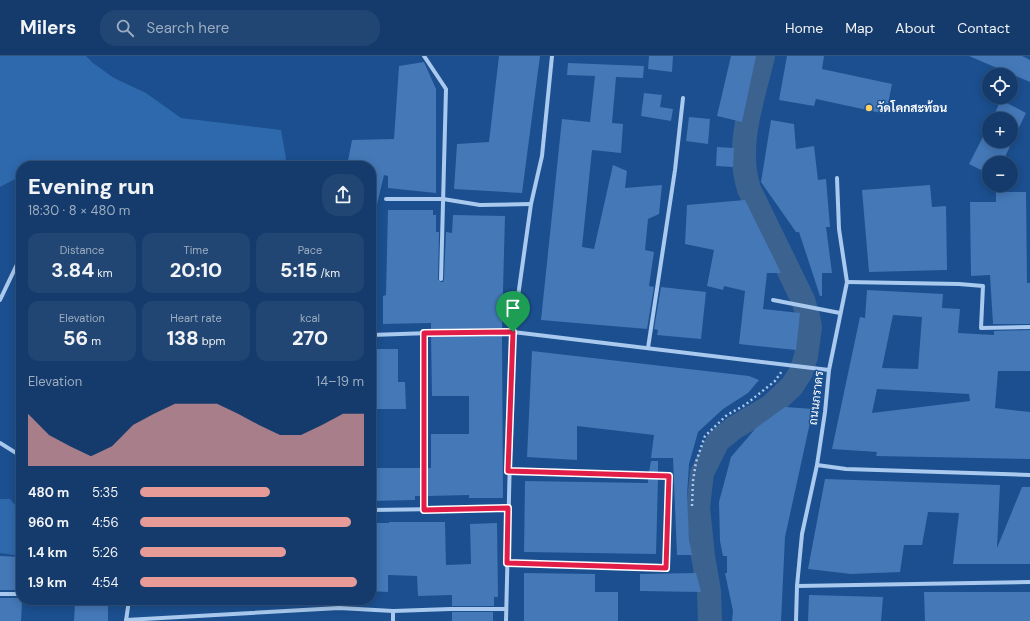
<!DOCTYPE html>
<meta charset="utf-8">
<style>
:root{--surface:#143b6b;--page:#214673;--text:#f1f3f6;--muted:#9dadc1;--line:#33557e;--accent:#e69b98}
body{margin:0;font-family:"DM Sans",Sarabun,sans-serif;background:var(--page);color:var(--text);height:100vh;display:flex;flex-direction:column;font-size:15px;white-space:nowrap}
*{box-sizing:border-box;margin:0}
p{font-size:13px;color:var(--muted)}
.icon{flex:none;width:22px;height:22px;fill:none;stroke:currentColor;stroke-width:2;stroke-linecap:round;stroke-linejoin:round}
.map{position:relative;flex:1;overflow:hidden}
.sheet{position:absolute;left:16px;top:105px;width:360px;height:444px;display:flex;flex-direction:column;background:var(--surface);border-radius:16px;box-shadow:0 2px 10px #0003,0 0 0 1px var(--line)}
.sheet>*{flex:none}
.tools{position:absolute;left:982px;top:12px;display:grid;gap:8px}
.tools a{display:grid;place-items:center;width:36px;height:36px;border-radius:50%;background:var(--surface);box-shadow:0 2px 10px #0003,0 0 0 1px var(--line);font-size:20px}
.pin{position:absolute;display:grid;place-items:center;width:34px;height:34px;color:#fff;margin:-41px -17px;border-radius:50% 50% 50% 0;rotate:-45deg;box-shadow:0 0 4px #0007}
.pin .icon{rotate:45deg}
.round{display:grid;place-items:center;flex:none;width:42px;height:42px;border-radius:16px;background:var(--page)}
.overview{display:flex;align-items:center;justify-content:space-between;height:68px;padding:0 12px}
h1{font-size:22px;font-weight:800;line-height:30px}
.metrics{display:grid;grid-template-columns:repeat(3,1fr);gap:6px;height:68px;padding:4px 12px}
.metrics div{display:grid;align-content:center;border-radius:10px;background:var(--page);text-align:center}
.metrics b{font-size:20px;font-weight:800}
.metrics small{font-size:11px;font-weight:400}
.metrics p{font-size:11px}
.chart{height:112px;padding:8px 12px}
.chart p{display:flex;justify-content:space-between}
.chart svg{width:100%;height:72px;margin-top:4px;fill:var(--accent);opacity:.7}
ul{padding:0 12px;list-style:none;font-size:13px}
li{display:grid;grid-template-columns:64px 48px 1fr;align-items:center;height:30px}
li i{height:10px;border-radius:5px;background:var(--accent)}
header{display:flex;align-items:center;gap:24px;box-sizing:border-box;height:56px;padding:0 20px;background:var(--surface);border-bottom:1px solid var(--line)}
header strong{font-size:19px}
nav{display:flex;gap:22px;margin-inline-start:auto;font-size:14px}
.search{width:280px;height:36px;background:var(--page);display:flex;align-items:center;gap:10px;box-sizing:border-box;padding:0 14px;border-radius:16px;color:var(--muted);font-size:15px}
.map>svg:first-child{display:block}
.green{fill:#2e69ad}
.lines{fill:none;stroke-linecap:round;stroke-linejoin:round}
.river{stroke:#3c6290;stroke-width:24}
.building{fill:#4478b7;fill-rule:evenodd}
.path{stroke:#a9c9ee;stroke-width:2.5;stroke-dasharray:2 3;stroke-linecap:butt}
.minor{stroke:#a9c9ee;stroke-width:4}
.route-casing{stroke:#fff;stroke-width:8}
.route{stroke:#e11d48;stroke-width:5}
.poi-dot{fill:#ffd166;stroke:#1b4f8f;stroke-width:1.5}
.labels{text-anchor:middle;stroke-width:3;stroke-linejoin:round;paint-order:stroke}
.poi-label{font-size:12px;font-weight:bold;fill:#fff;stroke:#1b4f8f;text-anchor:start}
.street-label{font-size:12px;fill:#fff;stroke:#1b4f8f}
</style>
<header>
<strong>Milers</strong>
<div class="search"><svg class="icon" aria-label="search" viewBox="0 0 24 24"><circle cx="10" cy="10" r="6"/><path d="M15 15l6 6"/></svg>Search here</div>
<nav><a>Home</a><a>Map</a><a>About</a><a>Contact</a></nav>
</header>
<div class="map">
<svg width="1030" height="565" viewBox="0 0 1030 565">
<rect width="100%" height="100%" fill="#1b4f8f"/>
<g class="green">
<polygon points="0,0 86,0 93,7 114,22 146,37 181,62 281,74 286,102 285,110 21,110 21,121 19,121 0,131"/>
<polygon points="0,443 10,443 21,456 21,500 0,497"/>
</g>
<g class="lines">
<path class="river" d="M710 565 709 535 703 500 698 451 702 417 718 385 734 372 771 350 792 330 801 316 806 300 810 271 808 260 803 244 749 133C735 90 753 43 763 0"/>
</g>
<g class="building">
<polygon points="499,0 540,0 522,137 454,133 457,88 489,86"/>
<polygon points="649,0 673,0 672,16 648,13"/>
<polygon points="731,0 756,0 742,66 717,60"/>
<polygon points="787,0 824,0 822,13 892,28 886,58 816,43 814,50 779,44"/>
<polygon points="969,0 1022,0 1030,4 1030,26"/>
<polygon points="424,6 436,33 436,137 388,132 388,120 384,119 375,157 371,157 371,110 347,110 352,84 394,83 399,10"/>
<polygon points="568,7 644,10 643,22 616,21 612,67 623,68 621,97 592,94 582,191 594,193 613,109 627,115 625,132 662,129 659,158 648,163 645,194 654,196 649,230 654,231 647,273 541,264 562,63 590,66 595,20 567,19"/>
<polygon points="644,37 662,39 660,51 673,53 671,65 641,60"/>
<polygon points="1001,44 1026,57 1002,107 989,107 989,118 969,108 989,69 989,85 1011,85 1011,63 992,63"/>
<polygon points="689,61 710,63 708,88 686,85"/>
<polygon points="771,64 794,68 796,93 814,90 818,124 826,123 830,171 826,171 832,217 822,217 822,240 820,240 799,176 796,176 761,126"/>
<polygon points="717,91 734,92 733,111 716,110"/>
<polygon points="930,129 932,151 946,150 947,214 869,216 862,134"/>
<polygon points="996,136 1026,136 1027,227 1030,227 1030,268 993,268 990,219 971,220 970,146 996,146"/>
<polygon points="745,144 781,217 767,217 763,253 800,257 796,294 739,288 745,235 724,230 723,234 707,230 714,194 685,188 687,149"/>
<polygon points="388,154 433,154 433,159 436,159 436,176 439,176 438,223 441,226 443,226 444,223 446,176 452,177 453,159 505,160 502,272 431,273 431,267 383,268 383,240 386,239"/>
<polygon points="661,231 706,236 701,283 657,279 658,274 654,273"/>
<path d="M867 234 943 238 942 252 960 253 958 277 994 279V275L1030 274V315H998L995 352 1030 356V403L876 400 877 396 832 393 860 261 865 262ZM893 259 922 261 918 313 882 312ZM877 333 969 338 970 345 872 357Z"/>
<polygon points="431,280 502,280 503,442 469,442 469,439 428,440 428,412 431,412 431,378 469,378 469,340 432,340"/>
<polygon points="371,293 398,293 398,326 405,326 406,353 374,353 373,325 371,325"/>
<polygon points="532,295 749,320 759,324 748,337 723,353 698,376 689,408 687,440 689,483 692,499 677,499 673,402 651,402 654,379 577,370 577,404 527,401"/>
<polygon points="785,351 813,353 785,481 781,565 732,565 733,555 725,517 727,517 727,500 723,500 720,485 719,446 731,401 756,372"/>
<polygon points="651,405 658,405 658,416 649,416"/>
<polygon points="371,412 420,412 420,440 415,440 415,444 371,445"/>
<polygon points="648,423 658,423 656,498 524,496 525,425 648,427"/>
<polygon points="825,423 1000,429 997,492 1022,431 1030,431 1030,508 953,508 959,457 928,456 922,489 904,489 900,516 851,518 808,513"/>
<polygon points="389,466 445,466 446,509 471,508 470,468 497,467 498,541 494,541 494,550 452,550 452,539 418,540 417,520 388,519 388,536 371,535 371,467 389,467"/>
<polygon points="0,500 21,501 21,534 0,534"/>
<polygon points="524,517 595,518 595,536 618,536 618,565 524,565"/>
<polygon points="696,517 701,536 640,535 640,518"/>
<polygon points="924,536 1030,536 1030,565 925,565"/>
<polygon points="809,539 883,541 881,565 808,565"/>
<polygon points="0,542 21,542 21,547 22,547 21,565 0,565"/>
<polygon points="75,547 108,549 108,565 74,565"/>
<rect x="452" y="556" width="41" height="9"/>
</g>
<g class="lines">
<polyline class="path" points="692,450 693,425 696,406 705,380 727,359 745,349 775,325 782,315"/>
<g class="minor">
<polyline points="424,0 446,33 441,223"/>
<polyline points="386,143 443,143 480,149 531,148"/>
<polyline points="847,226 959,228 983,230 981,272 1030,271"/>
<polyline points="0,244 21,200"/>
<polyline points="773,244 840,257"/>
<polyline points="424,277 424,454"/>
<polyline points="371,279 459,276 513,276 829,314"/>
<polyline points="648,292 675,114 683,42"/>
<polyline points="0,387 21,400"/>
<polyline points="817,409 846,413 1030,419"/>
<polyline points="371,454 508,452"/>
<polyline points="507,507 666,512 669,420 508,415"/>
<polyline points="797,530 1030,526"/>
<polyline points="0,538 21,538"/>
<polyline points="126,564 339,552 393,555 451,553 506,553"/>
<polyline points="126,565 129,544"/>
<polyline points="393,565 393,555"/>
<polyline points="506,565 513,276 531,148 542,100 552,0"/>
<polyline points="796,565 797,530 802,478 817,409 825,356 829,314 847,226 839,173 837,122"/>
</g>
</g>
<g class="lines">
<g class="route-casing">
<polygon id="route" points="513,276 508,415 669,420 666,512 507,507 508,452 424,454 424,277"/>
</g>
<use href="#route" class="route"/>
</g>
<circle class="poi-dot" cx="869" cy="52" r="4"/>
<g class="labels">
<g class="poi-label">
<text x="877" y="56">วัดโคกสะท้อน</text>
</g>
<g class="street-label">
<text transform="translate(816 342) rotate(-83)" y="4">ถนนภราดร</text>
</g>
</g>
</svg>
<div class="tools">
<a><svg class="icon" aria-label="locate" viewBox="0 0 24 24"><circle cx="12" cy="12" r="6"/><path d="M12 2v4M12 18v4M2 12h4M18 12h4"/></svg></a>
<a>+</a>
<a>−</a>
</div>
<div class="pin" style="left:513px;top:276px;background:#1e9e55"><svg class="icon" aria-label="arrive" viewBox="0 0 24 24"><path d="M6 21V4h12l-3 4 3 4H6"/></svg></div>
<section class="sheet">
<div class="overview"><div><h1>Evening run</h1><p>18:30 · 8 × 480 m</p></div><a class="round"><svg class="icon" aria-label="share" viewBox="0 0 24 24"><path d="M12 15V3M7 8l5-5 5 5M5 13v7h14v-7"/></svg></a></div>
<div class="metrics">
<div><p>Distance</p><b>3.84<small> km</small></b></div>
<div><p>Time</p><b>20:10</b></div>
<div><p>Pace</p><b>5:15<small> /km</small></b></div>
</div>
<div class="metrics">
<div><p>Elevation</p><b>56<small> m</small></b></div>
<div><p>Heart rate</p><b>138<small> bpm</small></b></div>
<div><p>kcal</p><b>270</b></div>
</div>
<div class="chart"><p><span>Elevation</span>14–19 m</p>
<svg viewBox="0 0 160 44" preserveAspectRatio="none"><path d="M0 44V12L10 25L20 32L30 38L40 32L50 19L60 12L70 6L80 6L90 6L100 12L110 19L120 25L130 25L140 19L150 12L160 12V44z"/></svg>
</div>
<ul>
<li><b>480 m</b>5:35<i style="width:58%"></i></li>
<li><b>960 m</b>4:56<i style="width:94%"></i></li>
<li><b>1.4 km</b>5:26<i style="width:65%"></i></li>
<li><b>1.9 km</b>4:54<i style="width:97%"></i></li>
</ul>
</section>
</div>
